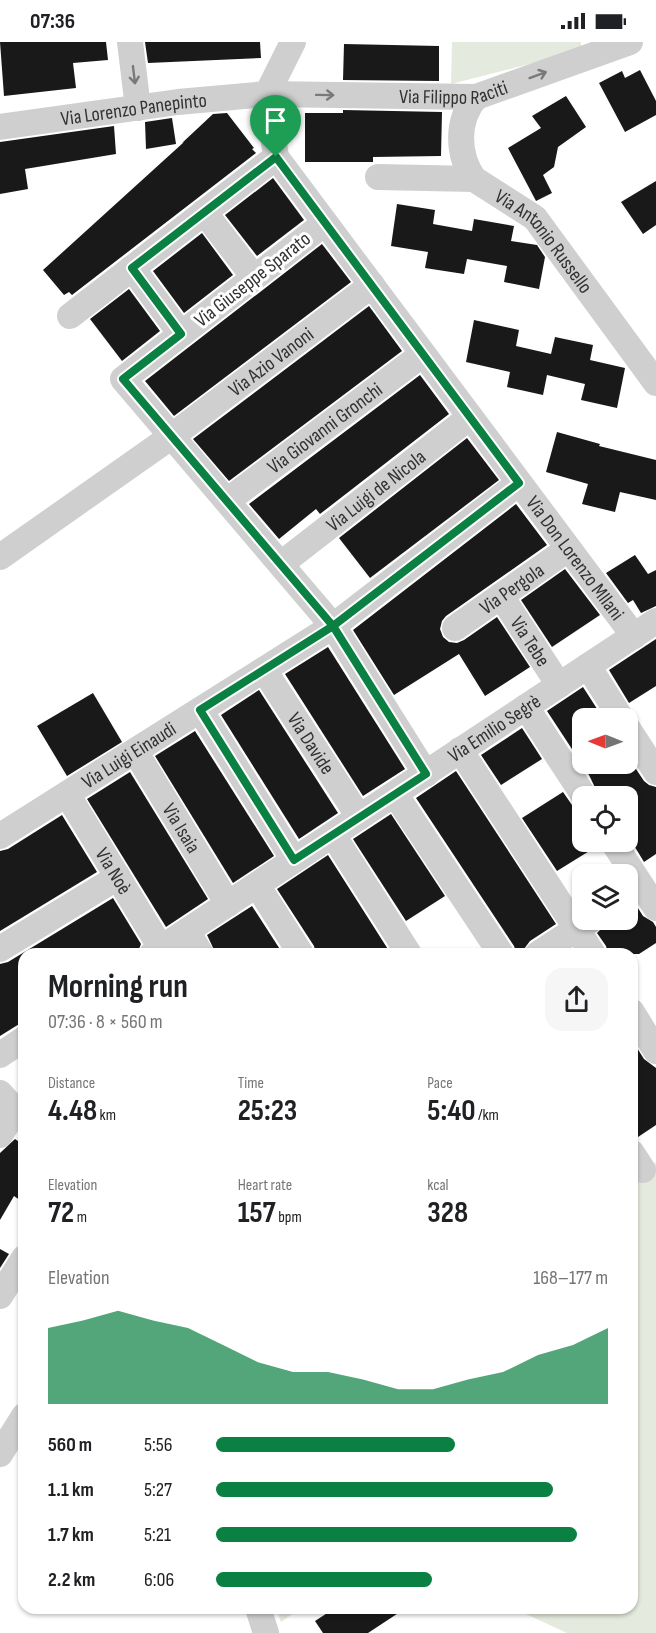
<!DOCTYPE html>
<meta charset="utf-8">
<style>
:root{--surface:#fff;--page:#f6f6f6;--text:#202124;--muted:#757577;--accent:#0b8043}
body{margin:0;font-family:"Sofia Sans Condensed",sans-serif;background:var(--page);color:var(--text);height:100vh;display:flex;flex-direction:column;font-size:22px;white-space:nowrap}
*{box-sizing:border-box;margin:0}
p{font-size:20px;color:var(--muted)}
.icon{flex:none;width:33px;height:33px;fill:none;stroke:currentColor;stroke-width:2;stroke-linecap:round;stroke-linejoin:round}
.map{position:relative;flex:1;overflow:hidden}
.sheet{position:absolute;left:18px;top:906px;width:620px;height:666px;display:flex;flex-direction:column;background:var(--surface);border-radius:18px;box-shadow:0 2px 4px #0004}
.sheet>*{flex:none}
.needle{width:39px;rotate:271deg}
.controls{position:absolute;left:572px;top:666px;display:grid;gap:12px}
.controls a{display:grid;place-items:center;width:66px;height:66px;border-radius:12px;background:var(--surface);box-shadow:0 2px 4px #0004;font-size:30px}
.pin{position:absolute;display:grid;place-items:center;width:51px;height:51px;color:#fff;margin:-62px -26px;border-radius:50% 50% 50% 0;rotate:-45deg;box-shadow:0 0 6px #0007}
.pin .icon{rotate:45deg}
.round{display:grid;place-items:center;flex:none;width:63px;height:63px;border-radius:18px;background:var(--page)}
.headline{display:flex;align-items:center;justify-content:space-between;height:102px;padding:0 30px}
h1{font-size:33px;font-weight:700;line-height:45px}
.metrics{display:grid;grid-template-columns:repeat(3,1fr);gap:9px;height:102px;padding:6px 30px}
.metrics div{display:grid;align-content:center}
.metrics b{font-size:30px;font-weight:700}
.metrics small{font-size:16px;font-weight:400}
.metrics p{font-size:16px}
.chart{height:168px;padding:12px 30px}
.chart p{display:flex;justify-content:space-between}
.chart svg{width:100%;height:108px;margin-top:6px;fill:var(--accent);opacity:.7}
ul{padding:0 30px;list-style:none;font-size:20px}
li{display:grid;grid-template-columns:96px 72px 1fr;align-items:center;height:45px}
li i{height:15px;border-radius:8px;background:var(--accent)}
.status{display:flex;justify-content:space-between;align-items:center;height:42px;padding:0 30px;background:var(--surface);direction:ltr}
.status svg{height:16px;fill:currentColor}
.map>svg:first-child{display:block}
.green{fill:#e4eade}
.building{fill:#191919}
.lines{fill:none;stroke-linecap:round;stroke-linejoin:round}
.minor{stroke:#cfcfcf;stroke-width:26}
.oneway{stroke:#797979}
.route-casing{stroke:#fff;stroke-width:12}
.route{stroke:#0b8043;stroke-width:8}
.labels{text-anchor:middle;stroke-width:6;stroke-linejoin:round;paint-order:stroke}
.street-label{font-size:20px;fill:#323232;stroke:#fff}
</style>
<div class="status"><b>07:36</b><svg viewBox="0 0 49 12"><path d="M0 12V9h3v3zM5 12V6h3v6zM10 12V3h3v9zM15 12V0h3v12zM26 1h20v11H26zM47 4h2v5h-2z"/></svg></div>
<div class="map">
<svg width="656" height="1591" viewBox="0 0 656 1591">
<rect width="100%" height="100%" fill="#fff"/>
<g class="green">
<polygon points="452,0 581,0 581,9 451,42"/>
<polygon points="656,1120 656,1591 567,1591 513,1566 632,1566 632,1136"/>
<polygon points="276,1566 301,1566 281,1580"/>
</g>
<g class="building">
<polygon points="0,0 106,0 108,18 73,21 76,46 4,54"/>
<polygon points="145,0 260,0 261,16 148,21"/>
<polygon points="344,2 439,4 439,39 343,38"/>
<polygon points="640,28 656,59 656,73 625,90 599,41 622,29 625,36"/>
<polygon points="566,54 586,85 558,105 554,125 543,133 552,151 536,159 508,106 541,86 532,74"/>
<polygon points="343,68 442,70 441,114 373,115 373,120 305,120 305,71 343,71"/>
<polygon points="227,71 254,106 252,107 256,111 72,253 69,250 64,253 43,228 184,100 182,101 213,72"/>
<polygon points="172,76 176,102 146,107 145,80"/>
<polygon points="114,84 116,112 25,127 28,147 0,152 0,100"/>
<polygon points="273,136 304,178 257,214 225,173"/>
<polygon points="656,139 656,183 643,192 621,160"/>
<polygon points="397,162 435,168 433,182 472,189 474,177 514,184 511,199 537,203 545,215 539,247 504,240 507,224 467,217 464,232 425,226 428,210 391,204"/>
<polygon points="202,191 233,233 184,271 153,229"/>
<polygon points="322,202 351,240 174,374 145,339"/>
<polygon points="129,247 160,289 122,319 90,277"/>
<polygon points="369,264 402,309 229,439 193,397"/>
<polygon points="474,278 519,288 516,304 551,312 555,295 593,303 590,318 625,326 617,366 581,358 585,342 547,333 543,353 507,345 510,330 466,320"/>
<polygon points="420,333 449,372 320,472 316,467 279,497 249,462"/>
<polygon points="557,390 600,402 599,404 656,418 656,458 620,450 615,470 582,462 588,442 546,430"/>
<polygon points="467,396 499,438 370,536 339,496"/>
<polygon points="516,462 547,503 446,574 442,579 440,587 443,595 449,600 457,601 464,598 497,575 530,625 485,654 459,612 394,653 353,588"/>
<polygon points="635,513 648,532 656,528 656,564 641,571 633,558 628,561 606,531"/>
<polygon points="565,527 600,573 552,605 521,558"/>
<polygon points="656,597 656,644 629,661 609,628"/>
<polygon points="328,605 405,727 363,754 285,632"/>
<polygon points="583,645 603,676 582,676 582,722 632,721 644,739 649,743 656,745 656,812 644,820 627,792 627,754 599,754 589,733 547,669"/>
<polygon points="259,648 338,771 299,797 221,673"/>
<polygon points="93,651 122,700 67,734 37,684"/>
<polygon points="522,686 542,717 501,743 481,713"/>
<polygon points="195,689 274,814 233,841 155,714"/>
<polygon points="456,729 556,882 530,899 524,907 517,912 514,904 416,756"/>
<polygon points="130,730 208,857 166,885 87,757"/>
<polygon points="563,750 572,763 582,768 582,800 598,800 599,803 557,829 522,776"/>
<polygon points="391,772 445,854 406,879 353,797"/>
<polygon points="62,773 97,830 0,889 0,809 8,807"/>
<polygon points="328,813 391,912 316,912 314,904 277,847"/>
<polygon points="627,849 643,874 653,880 656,885 656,901 639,912 608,912 606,904 597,891 603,885 605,878 627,878"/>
<polygon points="113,856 141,902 137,912 24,912 24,979 0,994 0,922 8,920"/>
<polygon points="252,864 283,912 216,912 207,893"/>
<polygon points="632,998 644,1017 656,1026 656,1083 635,1097 632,1096"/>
<polygon points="15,1097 24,1103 24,1161 14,1154 0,1178 0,1111"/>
<polygon points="0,1207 9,1212 0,1226"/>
<polygon points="335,1566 406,1566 368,1591 323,1591 315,1579"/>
</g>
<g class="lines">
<g class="minor">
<polyline points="130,0 138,66"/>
<path id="s1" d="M267 52 276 115 634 594"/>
<polyline points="267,52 293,0"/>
<path id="s2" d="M476 55C456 78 457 113 474 137L535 176 656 341"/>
<path id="s3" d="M0 85 178 60 267 52 476 55 630 0"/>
<polyline points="378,135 474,137"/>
<polyline points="204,170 254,235"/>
<polyline points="325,181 123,337 333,584 426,732"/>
<polyline points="132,226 181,292"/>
<polyline points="70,274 276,115"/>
<path id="s4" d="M227 459 423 312"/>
<path id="s5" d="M0 515 172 394 372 243"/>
<path id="s6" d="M281 522 470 375"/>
<path id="s7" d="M501 554 559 643"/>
<path id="s8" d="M455 586 568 507"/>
<polyline points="588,624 621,676"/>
<path id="s9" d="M264 628 359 775"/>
<polyline points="526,665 584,754"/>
<polyline points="200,668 294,818"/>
<polyline points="627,685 656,730"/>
<polyline points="460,708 593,912"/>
<path id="s10" d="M135 709 228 862"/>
<path id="s11" d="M67 752 161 906"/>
<polyline points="395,752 501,912"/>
<polyline points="333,793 409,912"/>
<path id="s12" d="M0 794 333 584 519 441"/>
<polyline points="613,800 656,866"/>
<polyline points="257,843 301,912"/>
<polyline points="187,889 201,912"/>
<polyline points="0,907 118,835"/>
<path id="s13" d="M152 912 656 579"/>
<polyline points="538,912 590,878"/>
<polyline points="632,970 656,1009"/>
<polyline points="0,1013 24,997"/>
<polyline points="0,1051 24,1077"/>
<polyline points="0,1093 16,1068"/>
<polyline points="632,1111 643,1128"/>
<polyline points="0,1254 24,1216"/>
<polyline points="0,1412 24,1374"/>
<polyline points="258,1566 266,1591"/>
</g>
</g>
<defs><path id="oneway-shaft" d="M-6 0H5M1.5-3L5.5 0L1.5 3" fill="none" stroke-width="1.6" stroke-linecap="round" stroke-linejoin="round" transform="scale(1.5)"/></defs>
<g class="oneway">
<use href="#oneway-shaft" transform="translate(134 33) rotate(83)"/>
<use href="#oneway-shaft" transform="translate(538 33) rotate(-20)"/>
<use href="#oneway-shaft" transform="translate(325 53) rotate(1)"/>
</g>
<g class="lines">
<g class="route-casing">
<polyline id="route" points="276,115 132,226 181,292 123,337 333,584 200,668 294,818 426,732 333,584 519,441 276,115"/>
</g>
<use href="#route" class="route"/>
</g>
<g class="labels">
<g class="street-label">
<text dy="7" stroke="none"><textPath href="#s3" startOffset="456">Via Filippo Raciti</textPath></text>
<text dy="7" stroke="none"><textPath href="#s3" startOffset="135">Via Lorenzo Panepinto</textPath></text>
<text dy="7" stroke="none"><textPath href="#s2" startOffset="183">Via Antonio Russello</textPath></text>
<text transform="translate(252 237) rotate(-38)" y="7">Via Giuseppe Sparato</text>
<text dy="7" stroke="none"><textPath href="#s5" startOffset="334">Via Azio Vanoni</textPath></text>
<text dy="7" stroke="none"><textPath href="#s4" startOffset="122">Via Giovanni Gronchi</textPath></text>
<text dy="7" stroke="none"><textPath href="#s6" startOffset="120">Via Luigi de Nicola</textPath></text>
<text dy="7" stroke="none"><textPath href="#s1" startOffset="564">Via Don Lorenzo MIlani</textPath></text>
<text dy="7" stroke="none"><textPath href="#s8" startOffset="69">Via Pergola</textPath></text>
<text dy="7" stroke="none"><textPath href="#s7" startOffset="54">Via Tebe</textPath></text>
<text dy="7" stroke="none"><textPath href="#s13" startOffset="410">Via Emilio Segrè</textPath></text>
<text dy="7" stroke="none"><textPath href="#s9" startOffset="87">Via Davide</textPath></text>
<text dy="7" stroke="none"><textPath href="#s12" startOffset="152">Via Luigi Einaudi</textPath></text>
<text dy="7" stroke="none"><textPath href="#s10" startOffset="90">Via Isaia</textPath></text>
<text dy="7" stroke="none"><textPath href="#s11" startOffset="90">Via Noè</textPath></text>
</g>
</g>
</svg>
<div class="controls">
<a><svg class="needle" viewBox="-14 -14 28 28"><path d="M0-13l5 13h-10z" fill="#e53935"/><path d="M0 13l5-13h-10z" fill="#757577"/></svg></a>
<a><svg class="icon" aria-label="locate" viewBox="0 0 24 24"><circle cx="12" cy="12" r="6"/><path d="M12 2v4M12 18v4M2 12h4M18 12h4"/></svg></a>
<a><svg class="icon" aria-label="layers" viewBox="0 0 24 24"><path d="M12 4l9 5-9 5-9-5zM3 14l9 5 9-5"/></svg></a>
</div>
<div class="pin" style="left:276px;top:115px;background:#1e9e55"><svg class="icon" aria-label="arrive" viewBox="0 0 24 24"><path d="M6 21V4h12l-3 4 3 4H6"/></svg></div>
<section class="sheet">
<div class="headline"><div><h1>Morning run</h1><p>07:36 · 8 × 560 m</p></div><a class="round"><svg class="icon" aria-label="share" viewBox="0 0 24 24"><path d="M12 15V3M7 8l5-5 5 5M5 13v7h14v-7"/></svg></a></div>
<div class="metrics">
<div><p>Distance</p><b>4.48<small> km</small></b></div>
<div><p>Time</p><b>25:23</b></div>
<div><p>Pace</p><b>5:40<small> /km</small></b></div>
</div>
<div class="metrics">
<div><p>Elevation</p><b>72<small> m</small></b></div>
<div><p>Heart rate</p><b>157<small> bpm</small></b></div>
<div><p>kcal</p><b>328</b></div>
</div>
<div class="chart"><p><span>Elevation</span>168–177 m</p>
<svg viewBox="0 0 160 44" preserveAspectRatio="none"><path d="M0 44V13L10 10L20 6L30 10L40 13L50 20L60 27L70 31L80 31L90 34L100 38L110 38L120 34L130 31L140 24L150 20L160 13V44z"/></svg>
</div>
<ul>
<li><b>560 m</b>5:56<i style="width:61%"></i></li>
<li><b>1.1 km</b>5:27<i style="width:86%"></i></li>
<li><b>1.7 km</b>5:21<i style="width:92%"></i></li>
<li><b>2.2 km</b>6:06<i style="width:55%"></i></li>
</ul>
</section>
</div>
